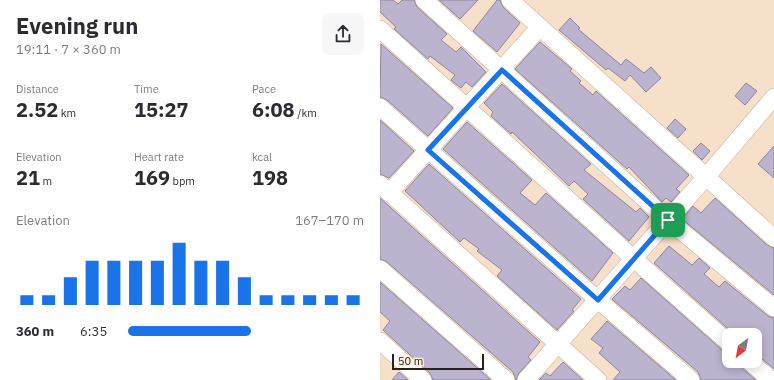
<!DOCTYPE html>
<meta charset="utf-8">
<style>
:root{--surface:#fff;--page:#f7f7f7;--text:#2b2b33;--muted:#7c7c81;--accent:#1a73e8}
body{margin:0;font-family:"IBM Plex Sans",sans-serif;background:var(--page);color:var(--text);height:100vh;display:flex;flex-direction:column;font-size:15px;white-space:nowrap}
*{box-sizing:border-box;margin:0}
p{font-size:13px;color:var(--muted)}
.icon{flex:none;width:22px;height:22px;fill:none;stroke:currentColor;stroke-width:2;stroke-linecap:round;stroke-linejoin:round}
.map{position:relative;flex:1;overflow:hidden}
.drawer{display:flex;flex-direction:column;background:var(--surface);width:380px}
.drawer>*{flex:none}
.needle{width:26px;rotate:212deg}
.buttons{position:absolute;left:342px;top:328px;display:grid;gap:8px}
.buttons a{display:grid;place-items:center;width:40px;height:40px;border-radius:8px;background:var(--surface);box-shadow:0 2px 10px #0003;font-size:20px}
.scale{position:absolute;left:12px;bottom:10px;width:92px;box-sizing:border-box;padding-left:4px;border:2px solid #292018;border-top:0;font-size:11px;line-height:14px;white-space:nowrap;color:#292018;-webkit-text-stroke:3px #fdefe1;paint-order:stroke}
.pin{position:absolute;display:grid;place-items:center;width:34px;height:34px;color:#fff;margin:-17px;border-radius:8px;box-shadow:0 2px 6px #0006}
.round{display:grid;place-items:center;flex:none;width:42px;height:42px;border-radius:8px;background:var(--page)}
.head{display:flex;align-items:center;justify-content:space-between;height:68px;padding:0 16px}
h1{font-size:22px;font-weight:800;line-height:30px}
.figures{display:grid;grid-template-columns:repeat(3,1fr);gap:6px;height:68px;padding:4px 16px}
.figures div{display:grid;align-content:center}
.figures b{font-size:20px;font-weight:800}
.figures small{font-size:11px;font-weight:400}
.figures p{font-size:11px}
.chart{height:112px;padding:8px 16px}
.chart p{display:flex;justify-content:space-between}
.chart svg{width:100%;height:72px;margin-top:4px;stroke:var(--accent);stroke-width:6}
ul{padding:0 16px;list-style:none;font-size:13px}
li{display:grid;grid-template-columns:64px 48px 1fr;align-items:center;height:30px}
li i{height:10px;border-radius:5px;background:var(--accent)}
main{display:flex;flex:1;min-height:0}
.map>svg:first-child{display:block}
.building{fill:#bcb3cf;stroke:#8d849e}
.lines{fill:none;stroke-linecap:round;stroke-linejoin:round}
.minor-casing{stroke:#c6b09a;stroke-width:18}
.minor{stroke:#fff;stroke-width:17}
.route-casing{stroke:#fff;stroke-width:8}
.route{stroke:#1a73e8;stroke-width:5}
</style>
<main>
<section class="drawer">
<div class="head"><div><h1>Evening run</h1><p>19:11 · 7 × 360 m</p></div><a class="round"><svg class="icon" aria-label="share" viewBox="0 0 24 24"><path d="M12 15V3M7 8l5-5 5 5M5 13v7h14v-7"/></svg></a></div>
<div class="figures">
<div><p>Distance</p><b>2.52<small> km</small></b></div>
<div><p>Time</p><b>15:27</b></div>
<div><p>Pace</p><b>6:08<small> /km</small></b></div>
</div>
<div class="figures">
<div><p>Elevation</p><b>21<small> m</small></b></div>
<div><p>Heart rate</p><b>169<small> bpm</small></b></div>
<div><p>kcal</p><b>198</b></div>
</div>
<div class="chart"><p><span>Elevation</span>167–170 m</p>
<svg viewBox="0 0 160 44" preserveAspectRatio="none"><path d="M5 44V38M15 44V38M25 44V27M35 44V17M45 44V17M55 44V17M65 44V17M75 44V6M85 44V17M95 44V17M105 44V27M115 44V38M125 44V38M135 44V38M145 44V38M155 44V38"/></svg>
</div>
<ul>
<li><b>360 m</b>6:35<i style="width:52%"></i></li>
</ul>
</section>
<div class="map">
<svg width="394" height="380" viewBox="0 0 394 380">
<rect width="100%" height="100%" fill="#f7e0c9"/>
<g class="building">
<polygon points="0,0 13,0 18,4 22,0 34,0 37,7 67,34 61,40 76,52 81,47 106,72 92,87 86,82 81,88 71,80 75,75 50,56 48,59 14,29 16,27 0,12"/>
<polygon points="59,0 98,0 80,19"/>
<polygon points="117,0 120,0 123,7 140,23 117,52 93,31"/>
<polygon points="190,18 200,28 198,29 241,65 246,59 264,73 271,67 281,78 266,92 250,75 245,81 228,68 226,70 179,30"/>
<polygon points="160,42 192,69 190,71 201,81 199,83 213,95 216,91 309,175 296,189 300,192 291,202 286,198 282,202 249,167 247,169 135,69"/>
<polygon points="1,44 73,108 48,136 7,100 0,97"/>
<polygon points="366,83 377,91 365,105 355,96"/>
<polygon points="122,84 211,164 204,170 256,212 260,208 269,217 249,241 203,199 208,194 194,181 189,186 132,132 131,134 111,116 113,112 104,103"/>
<polygon points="295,119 306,129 298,138 287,128"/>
<polygon points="0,120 34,151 9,178 0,174"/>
<polygon points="87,122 152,180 140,193 155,205 166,193 233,253 212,281 63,149"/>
<polygon points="321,143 330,151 322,160 313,151"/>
<polygon points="394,146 394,178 378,164"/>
<polygon points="49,164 201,299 192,310 194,311 177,330 117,276 122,270 97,251 99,249 84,238 80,242 25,191"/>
<polygon points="0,198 160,342 148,357 151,360 139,373 136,380 133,372 7,262 0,259"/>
<polygon points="335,198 387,245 394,248 394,295 302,219 313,206 321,213"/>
<polygon points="289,246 312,265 319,258 330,268 324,274 339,287 345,281 388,316 394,318 394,369 375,353 375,335 355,335 274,263"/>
<polygon points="261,278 342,350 349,353 349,361 359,361 362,368 376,380 321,380 318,372 232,299 245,286 250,290"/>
<polygon points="0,282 111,380 53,380 50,373 3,330 10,321 0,312"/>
<polygon points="227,321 296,380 233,380 240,372 219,353 223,348 211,339"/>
<polygon points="183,362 203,380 159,380 166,373 170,376"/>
<polygon points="19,372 28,380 12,380"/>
</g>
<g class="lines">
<g class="minor-casing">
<g id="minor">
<polyline points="44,0 288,220 394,308"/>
<polyline points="130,0 394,238"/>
<polyline points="0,29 254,259 349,343"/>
<polyline points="0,107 218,300 311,380"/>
<polyline points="0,184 218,380"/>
<polyline points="9,193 160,27"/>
<polyline points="0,269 126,380"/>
<polyline points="0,341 43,380"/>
<polyline points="369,361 391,380"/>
<polyline points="146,380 326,177 394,97"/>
</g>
</g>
<use href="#minor" class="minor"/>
</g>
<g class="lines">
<g class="route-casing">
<polygon id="route" points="122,70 288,220 218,300 48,150"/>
</g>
<use href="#route" class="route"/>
</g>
</svg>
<div class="buttons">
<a><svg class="needle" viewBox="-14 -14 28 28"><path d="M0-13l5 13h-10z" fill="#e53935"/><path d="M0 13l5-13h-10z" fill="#7c7c81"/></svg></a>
</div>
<div class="scale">50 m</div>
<div class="pin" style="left:288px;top:220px;background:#1e9e55"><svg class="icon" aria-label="arrive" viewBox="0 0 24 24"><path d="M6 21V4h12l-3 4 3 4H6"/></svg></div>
</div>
</main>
